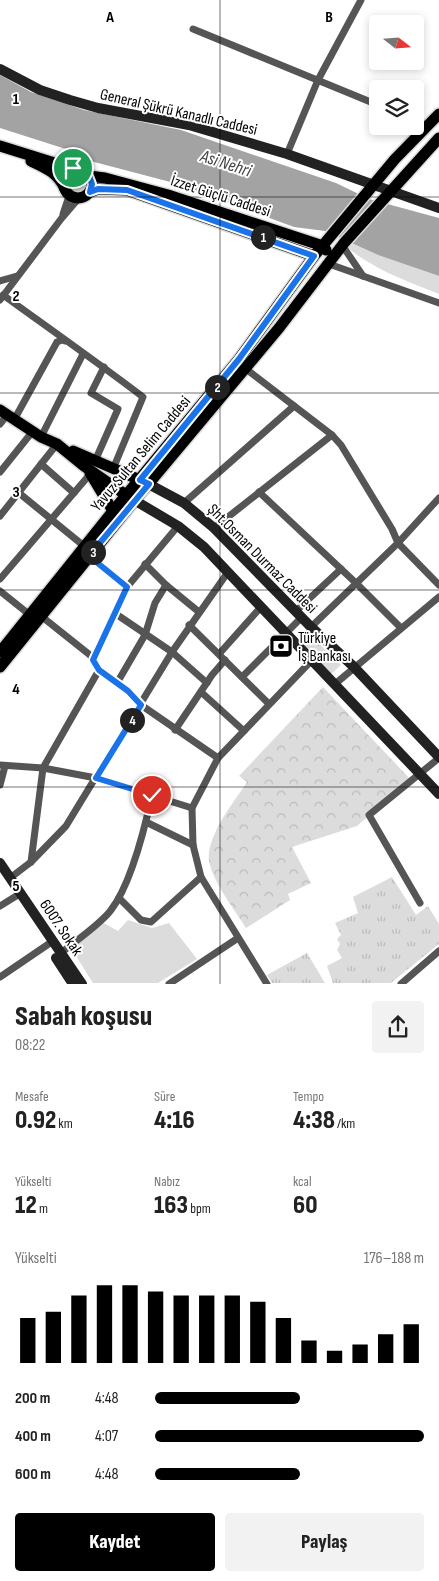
<!DOCTYPE html>
<html lang="tr">
<meta charset="utf-8">
<style>
:root{--surface:#fff;--page:#f2f2f2;--text:#222;--muted:#767676;--accent:#000}
body{margin:0;font-family:"Sofia Sans Condensed",sans-serif;background:var(--page);color:var(--text);height:100vh;display:flex;flex-direction:column;font-size:19px;white-space:nowrap}
*{box-sizing:border-box;margin:0}
p{font-size:16px;color:var(--muted)}
.icon{flex:none;width:28px;height:28px;fill:none;stroke:currentColor;stroke-width:2;stroke-linecap:round;stroke-linejoin:round}
.map{position:relative;height:984px;overflow:hidden}
.panel{display:flex;flex-direction:column;background:var(--surface);flex:1}
.panel>*{flex:none}
.needle{width:32px;rotate:107deg}
.tools{position:absolute;left:369px;top:15px;display:grid;gap:10px}
.tools a{display:grid;place-items:center;width:55px;height:55px;border-radius:5px;background:var(--surface);box-shadow:0 2px 8px #0003;font-size:25px}
.pin{position:absolute;display:grid;place-items:center;width:42px;height:42px;color:#fff;margin:-21px;border:2px solid #fff;border-radius:50%;box-shadow:0 1px 5px #0007}
.km{position:absolute;width:25px;height:25px;margin:-12px;border-radius:50%;background:#222;color:#fff;font-size:14px;line-height:25px;text-align:center}
.round{display:grid;place-items:center;flex:none;width:52px;height:52px;border-radius:5px;background:var(--page)}
.overview{display:flex;align-items:center;justify-content:space-between;height:85px;padding:0 15px}
h1{font-size:28px;font-weight:800;line-height:38px}
.metrics{display:grid;grid-template-columns:repeat(3,1fr);gap:8px;height:85px;padding:5px 15px}
.metrics div{display:grid;align-content:center}
.metrics b{font-size:25px;font-weight:800}
.metrics small{font-size:14px;font-weight:400}
.metrics p{font-size:14px}
.chart{height:140px;padding:10px 15px}
.chart p{display:flex;justify-content:space-between}
.chart svg{width:100%;height:90px;margin-top:5px;stroke:var(--accent);stroke-width:6}
.action{display:flex;gap:10px;margin-top:auto;padding:10px 15px}
.action a{flex:1;height:58px;border-radius:5px;background:var(--accent);color:#fff;font-size:20px;font-weight:800;line-height:58px;text-align:center}
.action a+a{background:var(--page);color:var(--text)}
ul{padding:0 15px;list-style:none;font-size:16px}
li{display:grid;grid-template-columns:80px 60px 1fr;align-items:center;height:38px}
li i{height:12px;border-radius:6px;background:var(--accent)}
.map>svg:first-child{display:block}
.grass{fill:#dcdcdc}
.forest{fill:url(#forest-crowns)}
.park{fill:url(#park-tufts)}
.water{fill:#a3a3a3}
.lines{fill:none;stroke-linecap:round;stroke-linejoin:round}
.primary-casing{stroke:#dbdbdb;stroke-width:14}
.street{stroke:#555;stroke-width:7}
.secondary{stroke:#222;stroke-width:10}
.primary{stroke:#000;stroke-width:11}
.route-casing{stroke:#fff;stroke-width:10}
.route{stroke:#1a73e8;stroke-width:6}
.grid{fill:none;stroke:#000;stroke-width:1;stroke-opacity:0.55}
.labels{text-anchor:middle;stroke-width:4;stroke-linejoin:round;paint-order:stroke}
.street-label{font-size:16px;fill:#000;stroke:#fff}
.poi-label{font-size:16px;fill:#000;stroke:#fff;text-anchor:start}
.water-label{font-size:18px;font-style:italic;fill:#444;stroke:#fff}
.grid-label{font-size:16px;text-anchor:middle;font-weight:bold;fill:#000;stroke:#fff;stroke-width:4;stroke-linejoin:round;paint-order:stroke}
</style>
<div class="map">
<svg width="439" height="984" viewBox="0 0 439 984">
<defs>
<pattern id="forest-crowns" width="20" height="18" patternUnits="userSpaceOnUse" patternTransform="scale(1.25)"><rect width="20" height="18" fill="#dcdcdc"/><path d="M2 6a3 3 0 1 1 6 0M12 15a3 3 0 1 1 6 0" fill="none" stroke="#bbb"/></pattern>
<pattern id="park-tufts" width="24" height="20" patternUnits="userSpaceOnUse" patternTransform="scale(1.25)"><rect width="24" height="20" fill="#dcdcdc"/><path d="M3 7l-1-3M5 7V3M7 7l1-3M15 17l-1-3M17 17v-4M19 17l1-3" fill="none" stroke="#bbb"/></pattern>
</defs>
<rect width="100%" height="100%" fill="#fff"/>
<g class="grass">
<circle cx="78" cy="184" r="8"/>
<path d="M351 243 378 255 439 276V294C407 281 374 270 347 247Z"/>
<polygon points="128,920 152,928 169,923 197,959 158,983 93,983 71,948 102,922 118,931"/>
</g>
<path class="forest" d="M323 687 411 780 357 826 292 847 311 883 288 894 290 900 246 928C234 909 213 882 209 861 206 836 234 802 247 782L239 776Z"/>
<g class="park">
<polygon points="311,636 341,665 331,674 304,645"/>
<polygon points="392,877 416,915 428,906 439,924 439,944 391,983 333,983 327,966 342,958 337,950 340,944 337,939 341,935 335,923 358,913 353,897"/>
<polygon points="307,953 325,983 272,983 267,975"/>
</g>
<polygon class="water" points="0,75 31,92 84,110 181,130 336,183 369,199 439,218 439,276 378,255 325,231 294,227 178,184 79,158 72,151 0,128"/>
<g class="lines">
<g class="primary-casing">
<g id="primary">
<polyline points="0,146 77,170"/>
<path d="M31 161C46 168 58 173 65 189"/>
<circle cx="78" cy="184" r="14"/>
<polyline points="89,176 105,178 168,195 323,246 326,250"/>
<polyline points="90,192 98,189 127,190 314,256"/>
<polyline points="0,410 41,437 57,444 84,466 126,495"/>
<polyline points="73,451 140,480"/>
<polyline points="90,473 113,511"/>
<polyline points="0,652 113,511 239,359 314,256 395,159 439,114"/>
<polyline points="0,667 135,500 279,328 344,243 439,138"/>
</g>
</g>
<g class="street">
<polyline points="193,29 378,105"/>
<polyline points="415,121 426,125"/>
<polyline points="287,154 318,80 361,0"/>
<polyline points="63,214 69,196"/>
<polyline points="342,245 363,276"/>
<polyline points="329,264 439,303"/>
<polyline points="0,281 17,276"/>
<path d="M3 295C50 329 97 362 143 397L113 469"/>
<polyline points="0,300 61,219 79,198"/>
<polyline points="246,369 332,435 341,445 392,529 398,543 439,585"/>
<polyline points="14,420 57,342 62,340 65,341"/>
<polyline points="0,424 7,415"/>
<polyline points="41,437 83,354"/>
<polyline points="95,461 118,409 91,393 104,367"/>
<polyline points="41,464 74,493"/>
<polyline points="0,472 33,431"/>
<polyline points="259,492 357,584 401,628"/>
<polyline points="19,493 84,546"/>
<polyline points="184,503 294,406"/>
<polyline points="0,516 57,444"/>
<polyline points="214,528 332,435"/>
<polyline points="89,556 127,587"/>
<polyline points="145,564 166,585 199,612"/>
<polyline points="0,579 91,473"/>
<polyline points="0,591 30,615"/>
<polyline points="296,611 341,569"/>
<polyline points="116,614 172,652 207,683"/>
<polyline points="41,616 90,655 99,670 128,691 141,705 218,758"/>
<polyline points="189,625 269,704"/>
<polyline points="311,627 398,543 439,498"/>
<polyline points="219,654 261,607"/>
<polyline points="93,660 127,587 178,526"/>
<polyline points="242,677 302,617"/>
<polyline points="117,683 145,635 155,603 166,585"/>
<polyline points="335,684 439,597"/>
<polyline points="201,692 244,731"/>
<polyline points="175,730 212,675 225,660"/>
<polyline points="0,765 43,768 96,778 192,808"/>
<polyline points="0,785 5,766"/>
<polyline points="146,822 193,845"/>
<polyline points="31,862 43,768 99,670"/>
<polyline points="10,878 31,862 66,826 172,652 228,572"/>
<polyline points="119,898 141,920 151,922 201,877"/>
<polyline points="420,903 369,815 439,758"/>
<polyline points="0,906 21,893"/>
<path d="M61 953C74 942 102 923 111 910 131 884 145 827 152 795"/>
<polyline points="0,977 53,941"/>
<polyline points="169,984 238,938"/>
<polyline points="267,984 201,877 193,845 192,808 218,758 312,660"/>
<polyline points="401,984 439,951"/>
</g>
<g class="secondary">
<polyline points="0,69 40,90 70,100 98,108 189,125 287,154 439,208"/>
<polyline points="143,481 184,503 214,528 311,627 354,667 439,757"/>
<polyline points="129,497 178,526 204,547 439,794"/>
<polyline points="0,863 82,984"/>
<polyline points="56,958 73,984"/>
</g>
<use href="#primary" class="primary"/>
</g>
<g class="lines">
<g class="route-casing">
<polyline id="route" points="73,168 89,176 92,184 90,192 98,189 127,190 314,256 239,359 140,480 149,484 89,556 127,587 93,660 99,670 128,691 141,705 96,778 152,795"/>
</g>
<use href="#route" class="route"/>
</g>
<path class="grid" d="M220 0V984M0 197H439M0 393H439M0 590H439M0 787H439"/>
<defs>
<g id="bank-square" transform="scale(1.25)"><rect x="-9" y="-9" width="18" height="18" rx="4" fill="#000" stroke="#fff"/><path d="M-6-4H6V4H-6ZM0-2.3a2.3 2.3 0 1 0 0 4.6a2.3 2.3 0 1 0 0-4.6Z" fill="#fff"/></g>
</defs>
<g fill-rule="evenodd">
<use href="#bank-square" x="281" y="646"/>
</g>
<g class="labels">
<g class="street-label">
<text transform="translate(179 111) rotate(13)" y="6">General Şükrü Kanadlı Caddesi</text>
<text transform="translate(221 195) rotate(18)" y="6">İzzet Güçlü Caddesi</text>
<text transform="translate(140 453) rotate(-50)" y="6">Yavuz Sultan Selim Caddesi</text>
<text transform="translate(263 558) rotate(45)" y="6">Şht.Osman Durmaz Caddesi</text>
<text transform="translate(62 927) rotate(56)" y="6">6007. Sokak</text>
</g>
<g class="poi-label">
<text x="298" y="643">Türkiye<tspan x="298" dy="18">İş Bankası</tspan></text>
</g>
<g class="water-label">
<text transform="translate(226 163) rotate(18)" y="6">Asi Nehri</text>
</g>
</g>
<g class="grid-label">
<text x="110" y="22">A</text>
<text x="329" y="22">B</text>
<text x="16" y="104">1</text>
<text x="16" y="301">2</text>
<text x="16" y="497">3</text>
<text x="16" y="694">4</text>
<text x="16" y="891">5</text>
</g>
</svg>
<div class="tools">
<a><svg class="needle" viewBox="-14 -14 28 28"><path d="M0-13l5 13h-10z" fill="#e53935"/><path d="M0 13l5-13h-10z" fill="#767676"/></svg></a>
<a><svg class="icon" aria-label="layers" viewBox="0 0 24 24"><path d="M12 4l9 5-9 5-9-5zM3 14l9 5 9-5"/></svg></a>
</div>
<div class="pin" style="left:73px;top:168px;background:#1e9e55"><svg class="icon" aria-label="arrive" viewBox="0 0 24 24"><path d="M6 21V4h12l-3 4 3 4H6"/></svg></div>
<div class="pin" style="left:152px;top:795px;background:#d93025"><svg class="icon" aria-label="check" viewBox="0 0 24 24"><path d="M5 12l5 5 9-10"/></svg></div>
<b class="km" style="left:263px;top:237px">1</b>
<b class="km" style="left:217px;top:387px">2</b>
<b class="km" style="left:93px;top:552px">3</b>
<b class="km" style="left:132px;top:720px">4</b>
</div>
<section class="panel">
<div class="overview"><div><h1>Sabah koşusu</h1><p>08:22</p></div><a class="round"><svg class="icon" aria-label="share" viewBox="0 0 24 24"><path d="M12 15V3M7 8l5-5 5 5M5 13v7h14v-7"/></svg></a></div>
<div class="metrics">
<div><p>Mesafe</p><b>0.92<small> km</small></b></div>
<div><p>Süre</p><b>4:16</b></div>
<div><p>Tempo</p><b>4:38<small> /km</small></b></div>
</div>
<div class="metrics">
<div><p>Yükselti</p><b>12<small> m</small></b></div>
<div><p>Nabız</p><b>163<small> bpm</small></b></div>
<div><p>kcal</p><b>60</b></div>
</div>
<div class="chart"><p><span>Yükselti</span>176–188 m</p>
<svg viewBox="0 0 160 44" preserveAspectRatio="none"><path d="M5 44V22M15 44V19M25 44V11M35 44V6M45 44V6M55 44V9M65 44V11M75 44V11M85 44V11M95 44V14M105 44V22M115 44V33M125 44V38M135 44V35M145 44V30M155 44V25"/></svg>
</div>
<ul>
<li><b>200 m</b>4:48<i style="width:54%"></i></li>
<li><b>400 m</b>4:07<i style="width:100%"></i></li>
<li><b>600 m</b>4:48<i style="width:54%"></i></li>
</ul>
<div class="action"><a>Kaydet</a><a>Paylaş</a></div>
</section>
